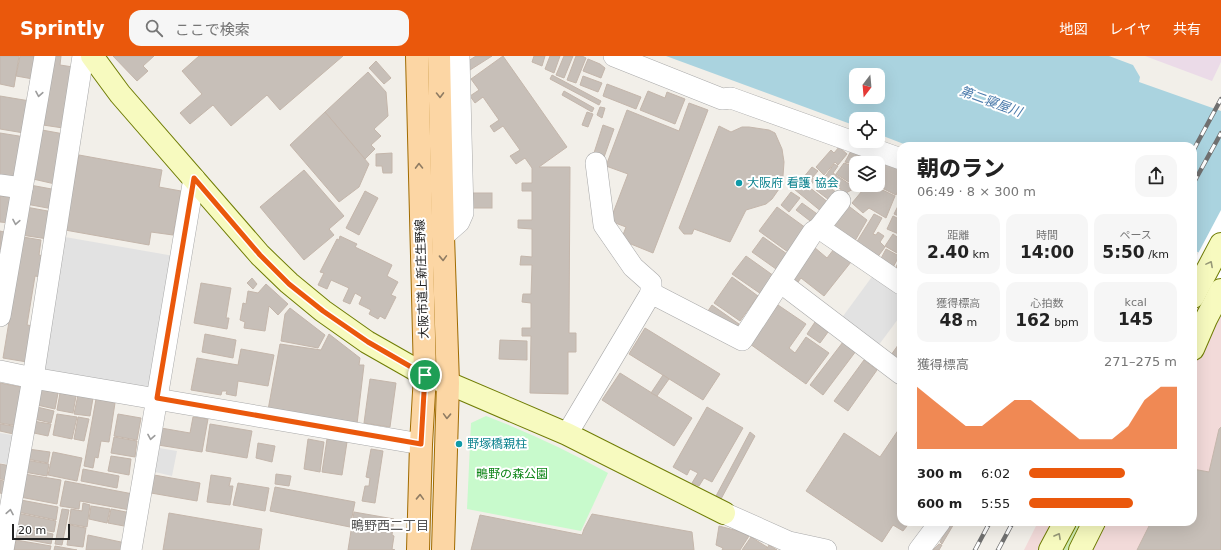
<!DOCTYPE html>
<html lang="ja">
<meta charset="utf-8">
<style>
:root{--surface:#fff;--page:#f6f6f6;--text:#222;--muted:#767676;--accent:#ea580c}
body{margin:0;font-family:"DejaVu Sans","Noto Sans JP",sans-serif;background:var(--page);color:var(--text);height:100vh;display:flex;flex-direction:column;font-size:15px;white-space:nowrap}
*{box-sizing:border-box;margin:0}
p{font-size:13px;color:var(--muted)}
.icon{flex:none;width:22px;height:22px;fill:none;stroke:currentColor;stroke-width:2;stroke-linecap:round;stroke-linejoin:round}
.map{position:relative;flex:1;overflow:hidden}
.details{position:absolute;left:897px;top:86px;width:300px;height:384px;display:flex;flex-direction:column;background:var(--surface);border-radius:12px;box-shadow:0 4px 16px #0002}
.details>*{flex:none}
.needle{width:26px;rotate:196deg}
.tools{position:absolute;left:849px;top:12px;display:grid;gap:8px}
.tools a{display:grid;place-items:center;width:36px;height:36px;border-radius:8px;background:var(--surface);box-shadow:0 4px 16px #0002;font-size:20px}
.scale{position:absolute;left:12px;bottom:10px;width:58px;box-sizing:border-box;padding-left:4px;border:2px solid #222;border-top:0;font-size:11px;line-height:14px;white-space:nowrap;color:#222;-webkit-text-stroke:3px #fff;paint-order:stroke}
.pin{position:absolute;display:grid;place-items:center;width:34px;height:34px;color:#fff;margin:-17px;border:2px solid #fff;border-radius:50%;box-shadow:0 1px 4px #0007}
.round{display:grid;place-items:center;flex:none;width:42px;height:42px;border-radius:12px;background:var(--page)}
.headline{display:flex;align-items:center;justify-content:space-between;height:68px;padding:0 20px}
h1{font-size:22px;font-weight:800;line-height:30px}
.metrics{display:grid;grid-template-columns:repeat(3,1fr);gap:6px;height:68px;padding:4px 20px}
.metrics div{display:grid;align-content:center;border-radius:10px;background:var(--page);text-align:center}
.metrics b{font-size:17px;font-weight:800}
.metrics small{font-size:11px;font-weight:400}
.metrics p{font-size:11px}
.chart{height:112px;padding:8px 20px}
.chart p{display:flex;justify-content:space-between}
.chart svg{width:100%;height:72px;margin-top:4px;fill:var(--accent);opacity:.7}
ul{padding:0 20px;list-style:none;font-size:13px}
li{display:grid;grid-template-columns:64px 48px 1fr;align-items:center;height:30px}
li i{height:10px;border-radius:5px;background:var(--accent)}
header{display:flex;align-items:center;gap:24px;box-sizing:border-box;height:56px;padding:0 20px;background:var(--accent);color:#fff}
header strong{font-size:19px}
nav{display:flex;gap:22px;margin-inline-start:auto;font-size:14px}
.search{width:280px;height:36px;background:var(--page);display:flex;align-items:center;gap:10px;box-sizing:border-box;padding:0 14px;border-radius:12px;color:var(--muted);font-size:15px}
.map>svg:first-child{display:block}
.commercial{fill:#f2dad9}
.industrial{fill:#ebdbe8}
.grass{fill:#cdebb0}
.park{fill:#c8facc}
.parking{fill:#e2e2e2}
.water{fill:#aad3df;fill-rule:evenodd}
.pier{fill:#fff}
.building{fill:#c7bfb8;stroke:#c4b6ab}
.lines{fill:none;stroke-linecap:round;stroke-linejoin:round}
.street-casing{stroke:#a9a9a9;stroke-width:22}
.secondary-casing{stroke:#707d05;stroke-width:24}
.primary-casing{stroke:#a06b00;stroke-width:24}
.street{stroke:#fff;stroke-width:21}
.secondary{stroke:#f7fabf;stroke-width:22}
.primary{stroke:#fcd6a4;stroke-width:22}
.rail-casing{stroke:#707070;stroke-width:4.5}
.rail{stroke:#fff;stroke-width:3;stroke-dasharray:9;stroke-linecap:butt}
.oneway{stroke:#9c9c9c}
.oneway2{stroke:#8f7c63}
.oneway3{stroke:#979978}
.route-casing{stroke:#fff;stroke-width:8}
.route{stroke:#ea580c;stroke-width:5}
.culture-dot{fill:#0f9aa8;stroke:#fff;stroke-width:1.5}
.labels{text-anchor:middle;stroke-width:4;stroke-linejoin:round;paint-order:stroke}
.culture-label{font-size:12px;fill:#0d838f;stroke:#fff;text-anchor:start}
.street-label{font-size:12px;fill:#222;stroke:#fff}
.park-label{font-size:12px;fill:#0c8416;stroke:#fff}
.water-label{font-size:13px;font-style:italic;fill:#4a7aab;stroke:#fff}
.neighbourhood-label{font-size:13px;fill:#555;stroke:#fff}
</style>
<header>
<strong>Sprintly</strong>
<div class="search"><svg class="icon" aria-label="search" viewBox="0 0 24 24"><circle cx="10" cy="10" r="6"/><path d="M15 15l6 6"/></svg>ここで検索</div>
<nav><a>地図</a><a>レイヤ</a><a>共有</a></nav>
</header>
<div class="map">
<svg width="1221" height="494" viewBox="0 0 1221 494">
<rect width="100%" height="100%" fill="#f2efe9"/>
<polygon class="commercial" points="1193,197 1221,208 1221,494 1024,494 1038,466 1193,466"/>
<polygon class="industrial" points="1145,0 1221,0 1221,6 1212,25"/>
<polygon class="grass" points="1076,466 1084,466 1069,494 1061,494"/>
<path class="park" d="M486 360C528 376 568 395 608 417L581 475 467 453 471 367Z"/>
<g class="parking">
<polygon points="65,181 174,200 152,332 43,314"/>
<polygon points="874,218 901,237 901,259 878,290 841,263"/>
<polygon points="0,377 18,380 13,409 0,407"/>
<polygon points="159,392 177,395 172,420 155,416"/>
</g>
<path class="water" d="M666 0H1109L1133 9 1140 21 1139 26 1221 55V206L1193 194V90H909L878 78V63H856V70ZM856 19H878V41H856Z"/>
<polygon class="pier" points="1221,154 1221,238 1193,225 1193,207"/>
<g class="building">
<polygon points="0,0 19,0 14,31 0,28"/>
<polygon points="20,0 37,0 33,23 16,20"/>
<polygon points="55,0 61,0 60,9 73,11 63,72 43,69"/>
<polygon points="113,0 154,0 143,10 148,15 137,25"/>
<polygon points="199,0 343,0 280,54 267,39 231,70 213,49 190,68 180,57 202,38 182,15"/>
<polygon points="476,0 492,0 470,14 465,7"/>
<polygon points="503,0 567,91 539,111 570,111 569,277 576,277 576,296 568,296 568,338 530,337 531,280 522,280 522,272 531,272 531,247 522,246 523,238 531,238 532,209 520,209 521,200 532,201 532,173 518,172 518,164 532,164 532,135 522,135 522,127 532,127 532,112 525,102 516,108 510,100 520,94 503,70 494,76 490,70 499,64 483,41 475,47 470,40 479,34 471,23"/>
<polygon points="534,0 545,0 542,10 532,6"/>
<polygon points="550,0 560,0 554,17 545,13"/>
<polygon points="564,0 573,0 564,22 556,19"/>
<polygon points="576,0 582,0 586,2 576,27 567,24"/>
<polygon points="588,3 600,8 605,12 601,22 583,15"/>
<polygon points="376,5 391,22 384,28 369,12"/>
<polygon points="368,16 386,36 388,60 374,73 381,80 371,89 375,93 365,103 325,56"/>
<polygon points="552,19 601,45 599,49 550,23"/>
<polygon points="583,20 602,27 598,36 580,29"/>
<polygon points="607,28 641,41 636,53 603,40"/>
<polygon points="564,35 594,52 592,56 562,39"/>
<polygon points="648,35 665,42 667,36 685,43 675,68 640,54"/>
<polygon points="0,40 30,45 24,77 0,73"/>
<polygon points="689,47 708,54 653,197 621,184 626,171 610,165 628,118 606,110 627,54 679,75"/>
<polygon points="600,51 605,52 602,62 597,59"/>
<polygon points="325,56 369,108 359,131 339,146 290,89"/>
<polygon points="587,56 593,58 588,71 582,69"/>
<polygon points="603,69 614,73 603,104 593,100"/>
<polygon points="719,70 731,76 742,71 749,71 769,74 775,77 782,93 784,106 783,120 779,133 772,143 766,148 746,154 730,186 694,173 692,178 684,178 679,172"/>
<polygon points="42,74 64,78 55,128 33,123"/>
<polygon points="0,77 25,81 18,122 0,119"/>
<polygon points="839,91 847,98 838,109 835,106 824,119 816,111 831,94 834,97"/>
<polygon points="852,93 877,101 876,107 856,107 856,109 845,106"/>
<polygon points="392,97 392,117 383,117 382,110 376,110 376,98"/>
<polygon points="79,99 162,114 159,131 181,135 173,179 151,176 149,189 65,174"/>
<polygon points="844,107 856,111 856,129 860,129 857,131 836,118"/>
<polygon points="883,107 888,107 901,114 901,129 896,139 876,129 878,129 878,118"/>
<polygon points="834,108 838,110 833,117 855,132 846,137 824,122"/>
<polygon points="812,111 818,115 812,122 815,124 809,131 829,147 822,156 794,133"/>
<polygon points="304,114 344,160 329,173 334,179 304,204 260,151"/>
<polygon points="822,126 840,139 833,147 816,134"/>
<polygon points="30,129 57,134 53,153 26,148"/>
<polygon points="867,129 872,129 895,140 886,162 869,152 863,157 852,147"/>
<polygon points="365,135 378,142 359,179 346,172"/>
<polygon points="791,136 800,142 789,156 781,149"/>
<rect x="469" y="137" width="23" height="15"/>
<polygon points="0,140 15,142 11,167 0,166"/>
<polygon points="802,147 820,160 814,168 796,154"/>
<polygon points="846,148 867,164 852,190 825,171"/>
<polygon points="898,150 901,151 901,161 894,158"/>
<polygon points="26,151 53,156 48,183 21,179"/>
<polygon points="777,151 806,172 788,196 759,175"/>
<polygon points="874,158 882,162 873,178 876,179 878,176 884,180 880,186 885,191 874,206 853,192"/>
<polygon points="893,160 901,164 901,179 887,173"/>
<polygon points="0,175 8,177 5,194 0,193"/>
<polygon points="893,178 901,184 901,192 897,197 885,190"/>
<polygon points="340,180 357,188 355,191 392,209 387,220 398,226 391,239 396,241 385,263 380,260 378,263 369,258 371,254 359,248 362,241 355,237 350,248 343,245 349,232 331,224 327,233 318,229 324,217 320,216 337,183 339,184"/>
<polygon points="23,181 41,184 39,199 45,200 41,221 35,220 27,269 34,270 27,306 3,302"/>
<polygon points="763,181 787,198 776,213 752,196"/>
<polygon points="814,191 827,202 834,193 851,206 824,240 801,222 798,226 791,220"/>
<polygon points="886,193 899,200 890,217 877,210"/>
<polygon points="746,200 774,220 761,238 732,218"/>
<polygon points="901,201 901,225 892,219"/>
<polygon points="732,221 758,240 740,265 714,247"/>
<polygon points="252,222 257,228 253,233 247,227"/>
<polygon points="201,227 231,232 226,262 229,262 227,273 194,267"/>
<polygon points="266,228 288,248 278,259 269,250 265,275 244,272 245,266 240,264 243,247 246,248 248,235 258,237"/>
<polygon points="712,249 739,268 733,277 706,258"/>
<polygon points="778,249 806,268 789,292 795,297 806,281 829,297 806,328 750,288"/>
<polygon points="290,252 325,279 318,292 281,285 285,258"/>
<polygon points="815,266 828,276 820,287 807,278"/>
<polygon points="645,272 720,318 703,344 629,298"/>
<polygon points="205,278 236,284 233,302 202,296"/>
<polygon points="329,278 360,302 359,309 364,309 357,368 268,354 280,288 321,294"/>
<polygon points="500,284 527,285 527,304 499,303"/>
<polygon points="901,285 901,303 900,305 891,299"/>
<polygon points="843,286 856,295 823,339 810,329"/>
<polygon points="241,293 274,299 268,330 238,325 236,340 226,338 227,335 222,335 221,339 191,334 197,302 238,309"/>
<polygon points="864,304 877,314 848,355 834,345"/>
<polygon points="620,317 692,362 674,390 602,344"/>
<polygon points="663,319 669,323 657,340 651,337"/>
<polygon points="370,323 396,327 390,371 364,367"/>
<polygon points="0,327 26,332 19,370 0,367"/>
<polygon points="43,334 58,337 55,353 37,349 40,335"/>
<polygon points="60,337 76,340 73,357 57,354"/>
<polygon points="78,339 93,342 90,360 74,358"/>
<polygon points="96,343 115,347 109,386 101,385 98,402 95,401 93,412 84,410"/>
<polygon points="37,351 54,355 51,367 34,363"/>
<polygon points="707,351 743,372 712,426 704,422 699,430 692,427 698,417 690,413 687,419 673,411"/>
<polygon points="57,358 77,361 72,383 53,379"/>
<polygon points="118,358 141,362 137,384 114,380"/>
<polygon points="78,361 89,363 84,385 74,383"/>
<polygon points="193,361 208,363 202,396 158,389 161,372 190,377"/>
<polygon points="33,365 51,368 48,380 34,377"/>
<polygon points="0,368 19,371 18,379 0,375"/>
<polygon points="210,368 252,375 247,402 206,395"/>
<polygon points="901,370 901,466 910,466 903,475 893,469 882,486 806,435 844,377 880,401"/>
<polygon points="1221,371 1221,494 1137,494 1151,466 1193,466 1193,413 1209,416 1219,373"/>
<polygon points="750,376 755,380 721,443 716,440"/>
<polygon points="114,381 137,385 135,401 111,397"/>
<polygon points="308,383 324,386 320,416 304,413"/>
<polygon points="327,383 347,386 342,419 322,416"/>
<polygon points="258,387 275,390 272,406 256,402"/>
<polygon points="28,393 50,396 48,407 27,403"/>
<polygon points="371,393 383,395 375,447 362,445 365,430 369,430 370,422 366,421"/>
<polygon points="53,396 82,402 77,425 48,419"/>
<polygon points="111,400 131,403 129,419 108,415"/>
<polygon points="26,404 49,408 47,420 24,416"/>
<polygon points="0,408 11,410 8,424 0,423"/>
<polygon points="83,413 119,420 117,432 81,425"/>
<polygon points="24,418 61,424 57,448 20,441"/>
<polygon points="276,418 291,420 289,430 275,428"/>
<polygon points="154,419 200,427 197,445 151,437"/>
<polygon points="211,419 231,422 229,430 233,430 230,449 207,446"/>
<polygon points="0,424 7,426 4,438 0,437"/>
<polygon points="65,425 133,438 130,454 80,445 79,453 60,450"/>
<polygon points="238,427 269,432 265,455 233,449"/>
<polygon points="275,431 355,446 350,471 270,455"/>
<polygon points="21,444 58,451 56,464 18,456"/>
<polygon points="83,447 90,449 87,471 69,468 71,453 82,455"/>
<polygon points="91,450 110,453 107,467 89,463"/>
<polygon points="62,453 69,454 62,489 55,488"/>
<polygon points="111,453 131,457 129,467 124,470 108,467"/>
<polygon points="354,456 394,463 392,479 394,480 392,493 395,494 348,494"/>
<polygon points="17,457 56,465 54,476 15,469"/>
<polygon points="169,457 262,473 259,494 163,494"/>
<polygon points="592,458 692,476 694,494 471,494 480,459 582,479 584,473"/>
<polygon points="951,466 955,466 942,488 940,486"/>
<polygon points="70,469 86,472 83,491 67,489"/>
<polygon points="15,470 53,478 51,488 13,481"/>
<polygon points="719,470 738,475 749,480 740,494 722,494 723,492 716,489"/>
<polygon points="88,479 121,486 125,491 125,494 86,494"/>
<polygon points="751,481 767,491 765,494 742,494"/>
<polygon points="16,484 51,490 50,494 14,494"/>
<polygon points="939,488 942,489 939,494 933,494"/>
<polygon points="769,489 777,494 766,494"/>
<polygon points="55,490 77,494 54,494"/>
</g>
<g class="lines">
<g class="street-casing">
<g id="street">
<polyline points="614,0 722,43 731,42 901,103"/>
<polyline points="596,107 604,169 633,211 651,227 651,237"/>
<polyline points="0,129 22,132"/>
<polyline points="819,172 901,228"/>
<polyline points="443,180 459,166 463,157 459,0"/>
<polyline points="780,226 813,176 819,172 840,145"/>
<polyline points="0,260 45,0"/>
<polyline points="0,315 33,322 421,388"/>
<polyline points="567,378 651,237 742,284 780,226 901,318"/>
<polyline points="724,457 789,486 826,494"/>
<polyline points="3,494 33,322 83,0"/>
<polyline points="131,494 157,342 194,122"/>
<polyline points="919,494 940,466"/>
</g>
</g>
<g class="secondary-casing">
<g id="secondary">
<polyline points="92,0 120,38 260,199 289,227 323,255 367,286 425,319 448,327 567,378 724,457"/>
<polyline points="1193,241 1221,188"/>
<polyline points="1193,293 1206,263 1221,234"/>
<polyline points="1050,494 1065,466"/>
<polyline points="1080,494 1094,466"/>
</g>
</g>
<g class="primary-casing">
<g id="primary">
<polyline points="417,0 425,319 421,388 418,494"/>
<polyline points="439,0 443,180 448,327 443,494"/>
</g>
</g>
<use href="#street" class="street"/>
<use href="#secondary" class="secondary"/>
<use href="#primary" class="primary"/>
<g class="rail-casing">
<g id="rail">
<polyline points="1193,95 1221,43"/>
<polyline points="1193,128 1221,77"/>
<polyline points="975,494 990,466"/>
<polyline points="998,494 1013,466"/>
</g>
</g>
<use href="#rail" class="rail"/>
</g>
<defs><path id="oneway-chevron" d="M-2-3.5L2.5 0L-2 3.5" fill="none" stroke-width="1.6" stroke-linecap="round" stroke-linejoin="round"/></defs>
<g class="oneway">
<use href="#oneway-chevron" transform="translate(39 38) rotate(100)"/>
<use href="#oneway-chevron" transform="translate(16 166) rotate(100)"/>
<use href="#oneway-chevron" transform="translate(151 381) rotate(100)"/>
<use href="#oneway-chevron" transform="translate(10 456) rotate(-80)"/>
</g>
<g class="oneway2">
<use href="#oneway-chevron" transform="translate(440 39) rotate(89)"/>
<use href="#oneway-chevron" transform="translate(419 110) rotate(-91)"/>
<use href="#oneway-chevron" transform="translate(443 202) rotate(88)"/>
<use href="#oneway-chevron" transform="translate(447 360) rotate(92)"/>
<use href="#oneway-chevron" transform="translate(420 441) rotate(-88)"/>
</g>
<g class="oneway3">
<use href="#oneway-chevron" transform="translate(1210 208) rotate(-62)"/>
<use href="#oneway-chevron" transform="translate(1058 480) rotate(-61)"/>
</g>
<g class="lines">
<g class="route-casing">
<polygon id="route" points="194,122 260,199 289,228 323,255 368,286 425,319 421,388 157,342"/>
</g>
<use href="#route" class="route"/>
</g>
<g class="culture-dot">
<circle cx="739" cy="127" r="4"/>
<circle cx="459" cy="388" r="4"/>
</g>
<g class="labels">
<g class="culture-label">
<text x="747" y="131">大阪府 看護 協会</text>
<text x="467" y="392">野塚橋親柱</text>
</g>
<g class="street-label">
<text transform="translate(422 223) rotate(-92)" y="4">大阪市道上新庄生野線</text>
</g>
<g class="park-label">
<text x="512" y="422">鴫野の森公園</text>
</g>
<g class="water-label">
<text transform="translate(991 45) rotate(20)" y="5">第二寝屋川</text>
</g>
<g class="neighbourhood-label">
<text x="390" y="474">鴫野西二丁目</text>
</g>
</g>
</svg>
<div class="tools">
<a><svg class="needle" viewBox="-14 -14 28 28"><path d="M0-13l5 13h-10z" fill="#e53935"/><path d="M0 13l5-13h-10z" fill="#767676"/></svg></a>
<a><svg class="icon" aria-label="locate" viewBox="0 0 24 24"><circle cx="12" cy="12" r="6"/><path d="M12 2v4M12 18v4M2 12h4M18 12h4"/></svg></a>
<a><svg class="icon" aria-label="layers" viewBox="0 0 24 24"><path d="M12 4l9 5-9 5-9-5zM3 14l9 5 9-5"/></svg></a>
</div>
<div class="scale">20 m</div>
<div class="pin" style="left:425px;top:319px;background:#1e9e55"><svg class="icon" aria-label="arrive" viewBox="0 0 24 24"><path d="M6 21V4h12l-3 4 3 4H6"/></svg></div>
<section class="details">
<div class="headline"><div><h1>朝のラン</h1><p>06:49 · 8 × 300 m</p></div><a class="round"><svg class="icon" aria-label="share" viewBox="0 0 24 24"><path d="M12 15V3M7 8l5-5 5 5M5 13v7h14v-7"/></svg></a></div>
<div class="metrics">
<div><p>距離</p><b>2.40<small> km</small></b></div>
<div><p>時間</p><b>14:00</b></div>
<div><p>ペース</p><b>5:50<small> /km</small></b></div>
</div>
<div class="metrics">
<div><p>獲得標高</p><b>48<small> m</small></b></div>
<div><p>心拍数</p><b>162<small> bpm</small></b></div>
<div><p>kcal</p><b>145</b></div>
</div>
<div class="chart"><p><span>獲得標高</span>271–275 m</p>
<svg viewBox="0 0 160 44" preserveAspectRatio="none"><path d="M0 44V6L10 14L20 22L30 30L40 30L50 22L60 14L70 14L80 22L90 30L100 38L110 38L120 38L130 30L140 14L150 6L160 6V44z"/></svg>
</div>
<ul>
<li><b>300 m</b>6:02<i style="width:65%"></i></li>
<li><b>600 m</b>5:55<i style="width:70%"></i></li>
</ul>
</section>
</div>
